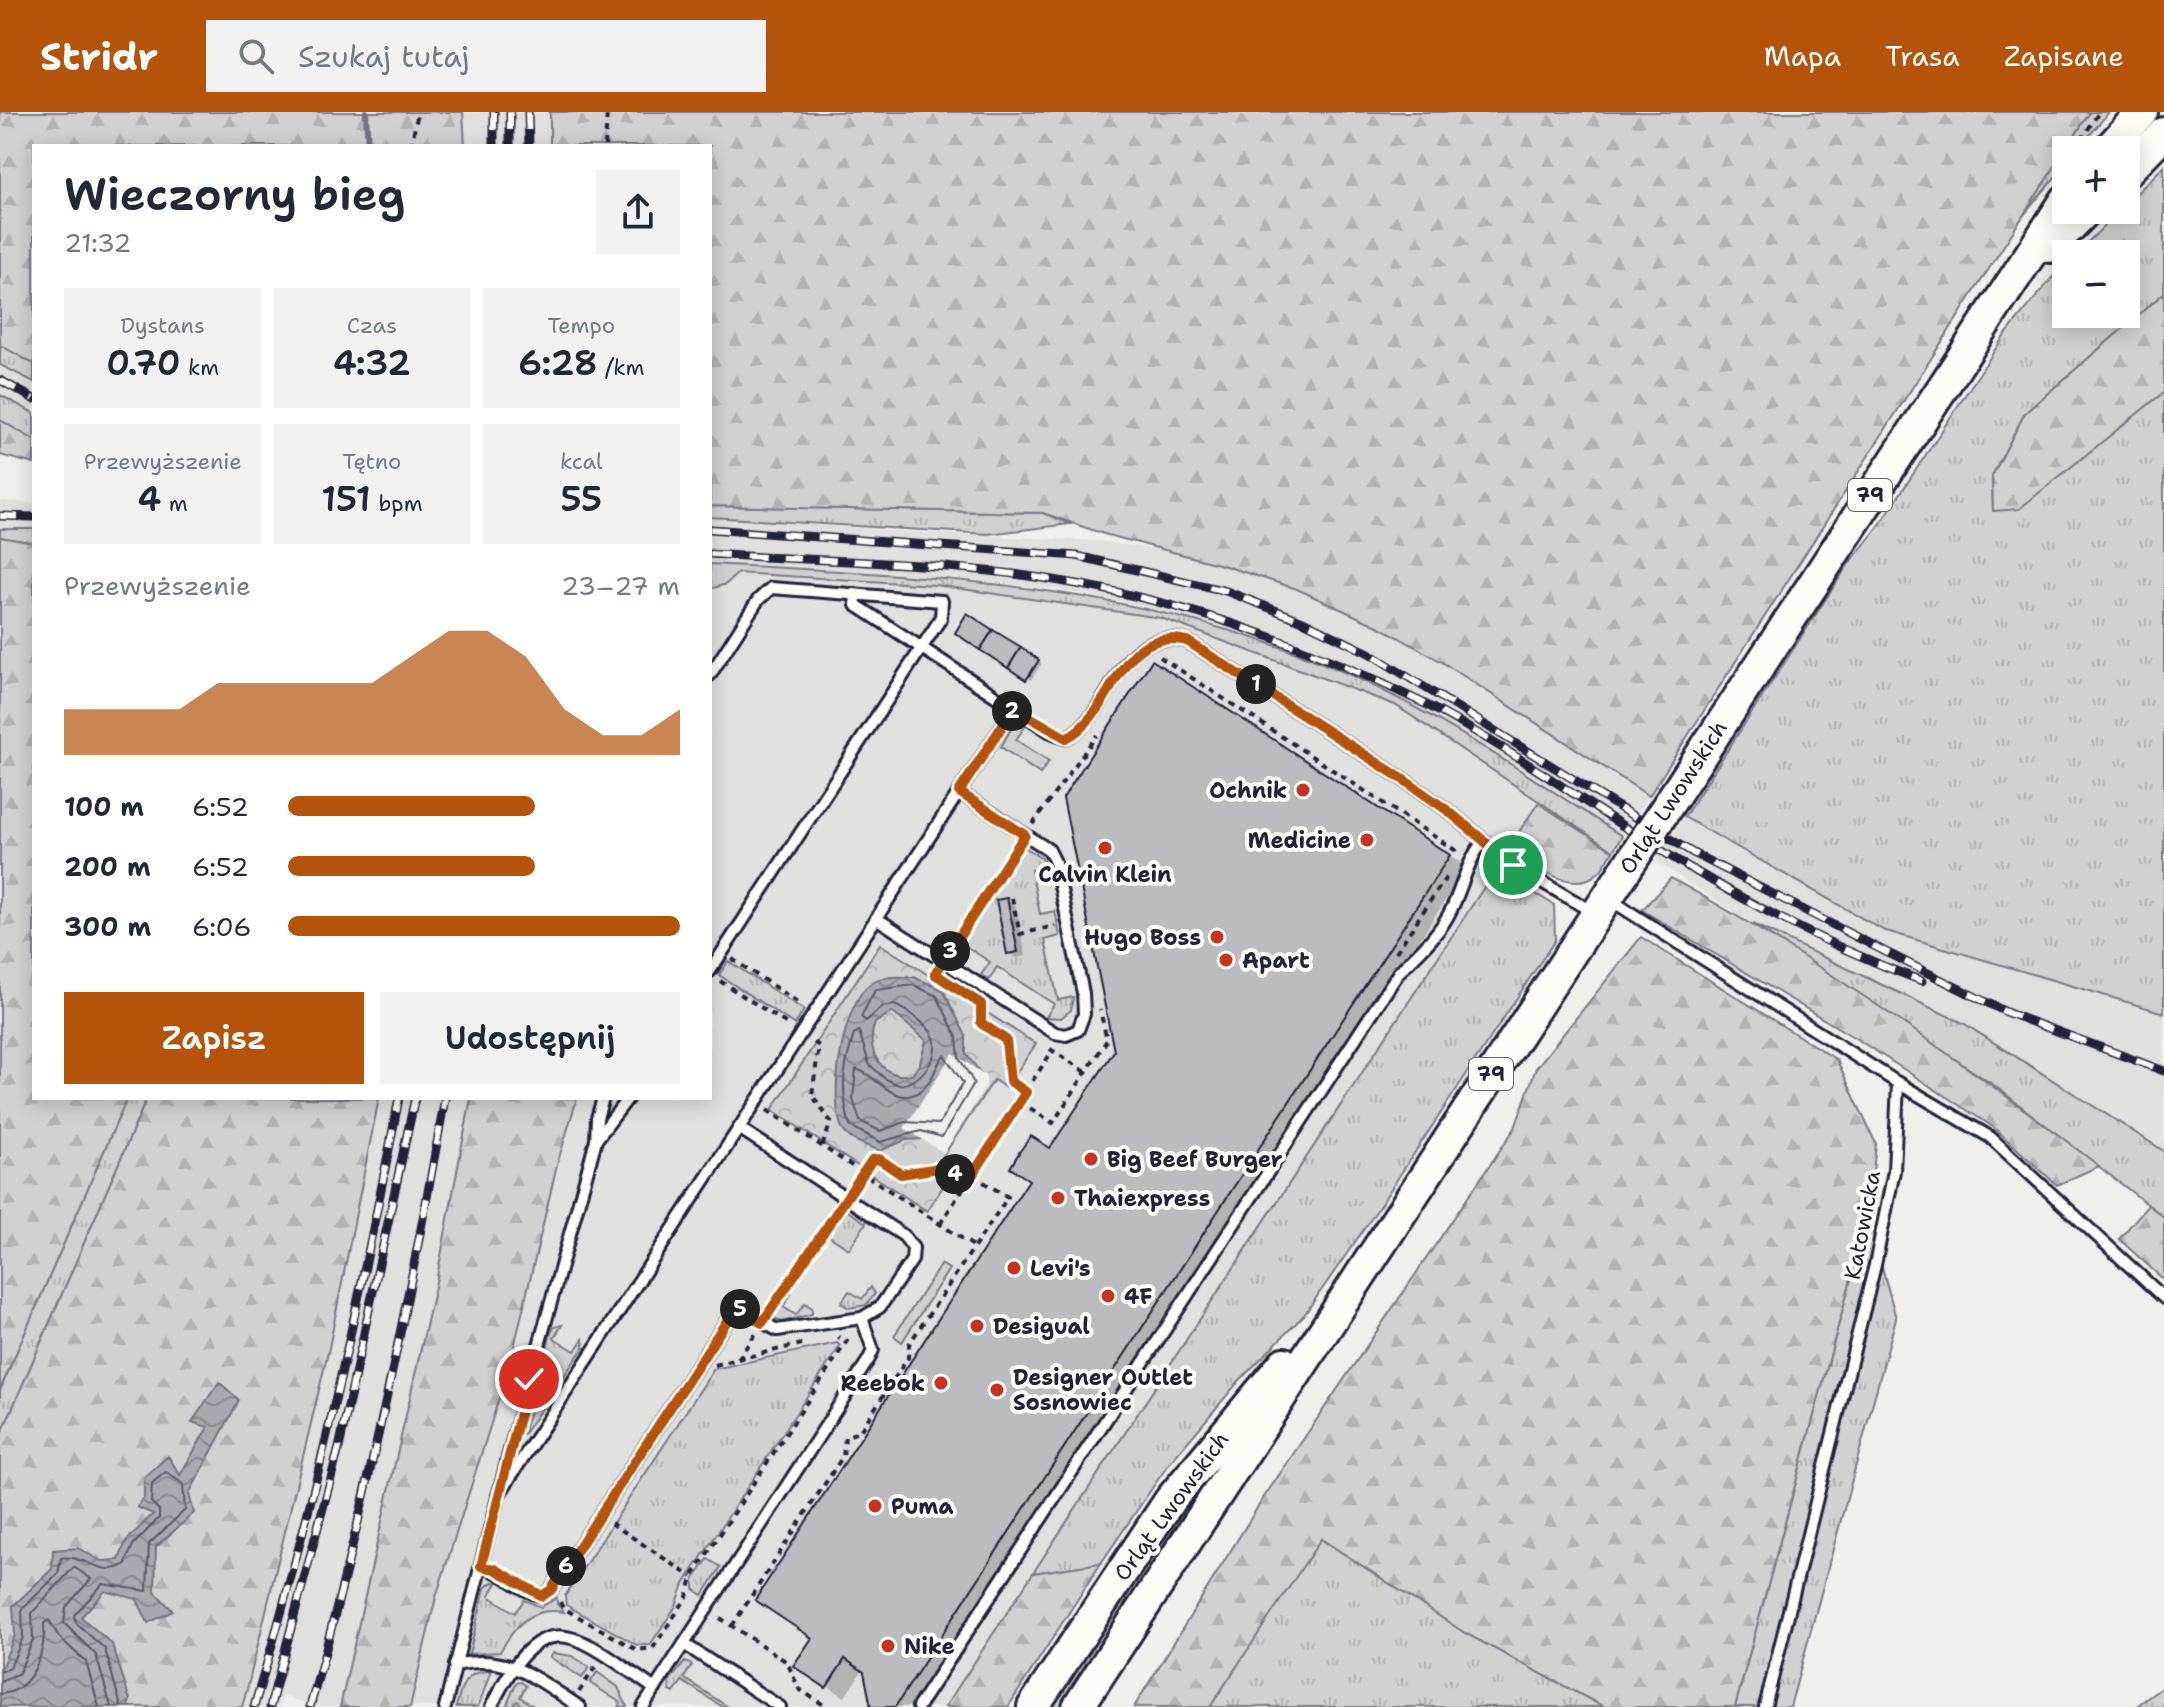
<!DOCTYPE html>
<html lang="pl">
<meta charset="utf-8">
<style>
:root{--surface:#fff;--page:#f2f2f3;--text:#1f2937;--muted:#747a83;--accent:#b45309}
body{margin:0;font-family:"Shantell Sans",sans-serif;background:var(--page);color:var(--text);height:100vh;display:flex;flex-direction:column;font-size:30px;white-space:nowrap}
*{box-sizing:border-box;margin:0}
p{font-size:26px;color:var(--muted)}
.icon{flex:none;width:44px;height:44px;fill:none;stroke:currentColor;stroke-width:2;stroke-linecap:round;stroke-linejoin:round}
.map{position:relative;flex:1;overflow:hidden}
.drawer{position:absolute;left:32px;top:32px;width:680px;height:956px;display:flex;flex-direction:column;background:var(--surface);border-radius:0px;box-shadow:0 4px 20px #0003}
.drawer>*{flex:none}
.controls{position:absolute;left:2052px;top:24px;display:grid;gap:16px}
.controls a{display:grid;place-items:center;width:88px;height:88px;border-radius:0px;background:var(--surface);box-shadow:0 4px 20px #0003;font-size:40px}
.pin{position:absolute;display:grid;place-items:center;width:68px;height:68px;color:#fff;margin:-34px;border:4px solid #fff;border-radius:50%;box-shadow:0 2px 8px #0007}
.km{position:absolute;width:40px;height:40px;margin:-20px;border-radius:50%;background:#222;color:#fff;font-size:22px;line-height:40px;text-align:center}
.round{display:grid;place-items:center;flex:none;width:84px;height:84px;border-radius:0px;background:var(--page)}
.overview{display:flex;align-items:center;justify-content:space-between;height:136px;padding:0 32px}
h1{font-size:44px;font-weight:600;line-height:60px}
.metrics{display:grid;grid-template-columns:repeat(3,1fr);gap:12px;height:136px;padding:8px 32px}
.metrics div{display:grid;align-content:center;border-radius:0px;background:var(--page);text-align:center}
.metrics b{font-size:34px;font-weight:600}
.metrics small{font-size:22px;font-weight:400}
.metrics p{font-size:22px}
.chart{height:224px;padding:16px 32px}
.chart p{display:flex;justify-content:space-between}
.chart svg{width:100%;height:144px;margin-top:8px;fill:var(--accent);opacity:.7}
.button{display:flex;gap:16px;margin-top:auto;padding:16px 32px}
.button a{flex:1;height:92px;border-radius:0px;background:var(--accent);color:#fff;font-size:32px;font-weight:600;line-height:92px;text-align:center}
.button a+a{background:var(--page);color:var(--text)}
ul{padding:0 32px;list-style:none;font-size:26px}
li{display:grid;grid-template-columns:128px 96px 1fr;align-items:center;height:60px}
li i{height:20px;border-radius:10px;background:var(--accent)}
header{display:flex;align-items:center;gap:48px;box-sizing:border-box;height:112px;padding:0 40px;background:var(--accent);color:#fff}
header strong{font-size:38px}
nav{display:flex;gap:44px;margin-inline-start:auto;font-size:28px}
.search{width:560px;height:72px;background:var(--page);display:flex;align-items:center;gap:20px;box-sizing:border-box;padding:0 28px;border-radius:0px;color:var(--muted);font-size:30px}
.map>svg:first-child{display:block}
.built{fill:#e0e0df}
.grass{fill:url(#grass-tufts);stroke:#7a7a86;stroke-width:2}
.forest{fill:url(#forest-firs);stroke:#7a7a86;stroke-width:2}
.park{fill:url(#park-crowns);stroke:#7a7a86;stroke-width:2}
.water{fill:url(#water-waves);stroke:#737381;stroke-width:2;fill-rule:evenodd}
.pier{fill:#f0efec}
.shadow{fill:#0003}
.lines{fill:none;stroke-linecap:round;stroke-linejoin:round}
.shore{stroke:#58586a;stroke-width:2}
.stream{stroke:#737381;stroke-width:6}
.building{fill:#bcbcc0;stroke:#22223b;stroke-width:2}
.lane-casing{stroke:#22223b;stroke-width:16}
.primary-casing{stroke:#22223b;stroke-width:36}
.path{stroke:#22223b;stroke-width:4;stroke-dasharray:6 6;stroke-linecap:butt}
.lane{stroke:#fdfcf7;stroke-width:10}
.primary{stroke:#fdfcf7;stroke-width:30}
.rail-casing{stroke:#22223b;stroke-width:9}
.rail{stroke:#fdfcf7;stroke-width:6;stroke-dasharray:18;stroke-linecap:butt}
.primary-bridge-casing{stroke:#22223b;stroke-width:36;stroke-linecap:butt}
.primary-bridge{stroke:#fdfcf7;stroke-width:30}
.route-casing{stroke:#fff;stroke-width:16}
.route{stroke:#b45309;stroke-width:10}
.poi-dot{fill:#c8321e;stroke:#fdfcf7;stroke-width:3}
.labels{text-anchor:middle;stroke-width:8;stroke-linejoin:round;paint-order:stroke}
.shield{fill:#fdfcf7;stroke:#646373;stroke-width:2}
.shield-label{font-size:20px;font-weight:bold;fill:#22223b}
.poi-label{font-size:22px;font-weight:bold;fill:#22223b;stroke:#fdfcf7;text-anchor:start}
.street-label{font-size:22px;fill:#22223b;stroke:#fdfcf7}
</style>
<header>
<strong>Stridr</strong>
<div class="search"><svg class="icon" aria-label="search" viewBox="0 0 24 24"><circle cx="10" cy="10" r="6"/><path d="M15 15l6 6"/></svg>Szukaj tutaj</div>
<nav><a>Mapa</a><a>Trasa</a><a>Zapisane</a></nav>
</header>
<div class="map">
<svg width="2164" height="1595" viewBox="0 0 2164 1595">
<defs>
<pattern id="grass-tufts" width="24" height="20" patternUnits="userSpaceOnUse" patternTransform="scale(2)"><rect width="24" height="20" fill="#d2d1d1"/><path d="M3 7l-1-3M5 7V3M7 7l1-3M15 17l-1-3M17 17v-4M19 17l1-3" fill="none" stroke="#b4b3b4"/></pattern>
<pattern id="forest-firs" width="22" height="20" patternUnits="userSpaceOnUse" patternTransform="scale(2)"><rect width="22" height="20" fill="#d2d1d1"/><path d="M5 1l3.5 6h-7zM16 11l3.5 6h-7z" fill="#b4b3b4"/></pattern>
<pattern id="park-crowns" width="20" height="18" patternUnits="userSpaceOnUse" patternTransform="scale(2)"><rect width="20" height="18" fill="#d2d1d1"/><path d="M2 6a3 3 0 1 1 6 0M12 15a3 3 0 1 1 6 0" fill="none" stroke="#b4b3b4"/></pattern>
<pattern id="water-waves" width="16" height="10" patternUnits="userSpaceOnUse" patternTransform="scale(2)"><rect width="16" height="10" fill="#a9a9b0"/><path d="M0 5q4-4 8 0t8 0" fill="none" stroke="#898990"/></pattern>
</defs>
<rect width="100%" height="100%" fill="#f0efec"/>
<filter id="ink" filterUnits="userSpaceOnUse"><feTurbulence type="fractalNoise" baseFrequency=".0125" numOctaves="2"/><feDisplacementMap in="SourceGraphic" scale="16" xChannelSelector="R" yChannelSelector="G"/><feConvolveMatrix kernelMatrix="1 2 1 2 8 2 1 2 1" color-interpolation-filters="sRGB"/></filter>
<g filter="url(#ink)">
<g class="built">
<polygon points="463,0 550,0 550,34 465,34"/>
<polygon points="0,253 34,270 34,301 0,283"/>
<polygon points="0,389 34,391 34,417 0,417"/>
<polygon points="710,405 924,421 1100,429 1160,438 1222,453 1297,477 1382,516 1442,550 1649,684 1622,724 1425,601 1357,566 1286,538 1213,512 1129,491 1055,477 955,466 710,452"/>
<polygon points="767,460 935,473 1161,506 1395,593 1538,691 945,1595 410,1595 436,1485 479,1355 577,986 710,986 710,477 726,472 738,461"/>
<polygon points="1684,705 1883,818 2164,901 2164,1039 2086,992 1753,812 1655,749"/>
<polygon points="379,986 471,986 455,1084 398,1346 340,1595 304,1595 305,1592 282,1584 279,1595 242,1595 329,1236"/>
</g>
<g class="grass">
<polygon points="2090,0 2109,0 2077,38 2066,38 2066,52 2019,109"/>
<polygon points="2164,54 2164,181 2025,301 1992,364 1993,399 2019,396 2164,280 2164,901 1883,818 1684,705 1848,453 1879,414 2002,227 2056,161 2066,152 2066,202 2126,202 2126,142 2076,142 2120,98 2126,98 2126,92"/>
<polygon points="0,233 34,252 34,270 0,253"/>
<polygon points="0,283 34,301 34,328 0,308"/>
<polygon points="710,394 1043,401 1070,412 988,422 710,405"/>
<polygon points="0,417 34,417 34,431 0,425"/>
<path d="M710 452C934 464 1148 471 1357 566 1450 609 1536 669 1622 724L1613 739 1395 593 1161 506 935 473 738 461 726 472 710 477Z"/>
<polygon points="1021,613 1025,614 1016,628 1049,649 1040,662 1001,635 1012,615"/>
<polygon points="1023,734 1042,746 1046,755 1031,758 1040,802 1055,799 1060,824 1045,828 1058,888 1073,885 1071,898 1061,906 1046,905 1054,892 997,855 989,868 981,863 990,850 964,833 955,845 952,842"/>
<polygon points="1496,757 1554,793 1555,828 1369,1110 1304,1203 1239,1269 1168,1353 1101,1451 1033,1461"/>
<polygon points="1753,812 1963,911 2164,1039 2164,1105 1995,974"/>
<polygon points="728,849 804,898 795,913 719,863"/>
<polygon points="127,986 147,986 0,1325 0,1278"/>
<polygon points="843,1096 866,1111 849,1137 826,1122"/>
<polygon points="1868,1104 1896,1206 1790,1595 1735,1595"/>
<polygon points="941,1152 949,1157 902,1230 894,1224"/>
<polygon points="871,1175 875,1182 866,1193 849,1196 841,1191 849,1179 862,1187"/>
<polygon points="788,1180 791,1182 783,1195 796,1203 805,1191 812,1196 812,1202 782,1210 771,1205"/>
<polygon points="562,1213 554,1226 575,1239 583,1227 584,1235 523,1323 551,1221 554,1215"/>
<polygon points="837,1231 840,1234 684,1472 676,1494 650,1533 637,1533 566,1493 565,1484 714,1257"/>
<polygon points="1248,1308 1064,1595 1049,1595 1165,1418"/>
<polygon points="1320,1426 1465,1521 1604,1595 1210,1595"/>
<polygon points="708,1447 721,1455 703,1483 694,1477 694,1467"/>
<path d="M492 1470 497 1471 489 1484 515 1501 524 1488 541 1495 557 1486V1492L564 1500C531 1494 515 1513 500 1540L469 1542 485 1476Z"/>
<polygon points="553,1541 572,1544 589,1555 582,1566 550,1545"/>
<polygon points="685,1550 692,1553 684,1566 728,1595 723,1595 682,1569 674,1581 670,1579 669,1569"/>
<path d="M491 1559 478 1595H456C462 1572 465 1559 491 1559Z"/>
<polygon points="597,1560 618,1575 627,1595 619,1595 621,1591 590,1571"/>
<polygon points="521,1570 526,1574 520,1585 535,1595 525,1595 517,1589 513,1595 506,1595 516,1571"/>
<polygon points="2164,1574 2164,1595 2135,1595"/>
</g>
<g class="forest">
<polygon points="0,0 463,0 465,34 34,34 34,252 0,233"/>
<polygon points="550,0 2090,0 1649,684 1442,550 1382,516 1297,477 1222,453 1104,422 1043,401 710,394 710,34 550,34"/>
<polygon points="2164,181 2164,280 2019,397 1993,399 1992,364 2025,301"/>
<polygon points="0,308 34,328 34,352 0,343"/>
<polygon points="0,425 34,431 34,986 127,986 0,1278"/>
<path d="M1538 691 1613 739C1609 745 1605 754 1599 760 1573 785 1531 751 1507 738Z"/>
<path d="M1671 766C1821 849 1963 949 2099 1054L2057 1073 1993 1015 1860 929 1642 798Z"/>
<polygon points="1641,825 1837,948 1876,1032 1868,1104 1735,1595 1604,1595 1465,1521 1321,1427 1210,1595 1134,1595 1262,1388 1515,1016 1536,956"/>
<polygon points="147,986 379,986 329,1236 248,1574 242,1595 0,1595 0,1325"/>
<polygon points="471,986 577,986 557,1053 511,1248 436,1485 410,1595 340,1595 436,1170"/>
<polygon points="2148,1093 2164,1105 2164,1168 2119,1127"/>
<polygon points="1101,1451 1008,1595 945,1595 1033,1461"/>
</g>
<polygon class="park" points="880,832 1036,932 1006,976 994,968 943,1044 957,1053 927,1099 772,998"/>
<g class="water">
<path d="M914 865 943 878 966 924V942L983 964 922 1027 906 1028 880 1039C869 1034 850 1030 843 1018 827 989 843 890 871 871 883 863 900 865 914 865ZM892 900 926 928 920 951 912 963C882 968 864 938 875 911Z"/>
<polygon points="219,1270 239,1288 189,1382 194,1401 156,1435 155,1480 173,1499 148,1511 137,1487 105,1479 81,1505 112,1532 130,1588 128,1595 0,1595 0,1559 15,1523 13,1494 52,1457 53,1438 78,1436 101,1449 119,1448 126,1429 153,1402 137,1395 144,1386 144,1366 168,1344 180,1363 208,1315 192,1310"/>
</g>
<polygon class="pier" points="953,941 986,964 986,974 944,1041 904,1016"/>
<g class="shadow">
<polygon points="957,521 1002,525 1042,551 1031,568"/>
<polygon points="1171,561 1467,755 919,1595 873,1595 863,1557 845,1585 827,1574 815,1526 1051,1038 1116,939"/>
<polygon points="1007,788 1015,793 1026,844 1017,846 1009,841"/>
</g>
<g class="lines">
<g class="shore">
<path d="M913 873 937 884 957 925 959 946 974 971 942 1025 921 1019 880 1030 850 1014C840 977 843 958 854 922L859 919 869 952 884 966 899 973C919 971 940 948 934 926 930 913 905 897 894 893L882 895 866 909 861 905 875 878Z"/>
<path d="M944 943 963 971 939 1012 905 1010 880 1019 860 1009 853 987 856 957C876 961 897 1001 924 976 934 967 936 952 944 943Z"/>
<path d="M0 1560 10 1556 23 1525 22 1497 58 1462 61 1446C84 1442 102 1466 125 1453L133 1433 159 1406V1398L151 1390 152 1371 166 1360 183 1372 185 1398 149 1432 147 1479 103 1472 74 1503 76 1511 105 1537 121 1595"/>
<polyline points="0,1570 19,1561 33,1528 32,1501 74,1455 91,1467 66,1495 64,1511 96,1543 111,1595"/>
<path d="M0 1582C33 1580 46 1539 44 1511L49 1508 59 1525 86 1550 99 1595"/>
</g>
<polyline class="stream" points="366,0 368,34"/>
</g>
<g class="building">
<polygon points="967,501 993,518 980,538 955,521"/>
<polygon points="993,518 1021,535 1008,556 980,538"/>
<polygon points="1021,535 1039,548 1026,568 1008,556"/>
<polygon points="1152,548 1450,743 895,1595 871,1595 864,1560 845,1547 826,1576 793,1554 812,1526 755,1488 1029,1068 1010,1056 1020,1039 1031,1024 1050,1036 1114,939 1063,686"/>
<polygon points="1007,786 1018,840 1007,842 996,788"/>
</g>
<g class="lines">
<g class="lane-casing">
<g id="lane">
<path d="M855 482 856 493 1049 619 1066 626C1116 601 1116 512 1187 529L1404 668 1447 698 1513 753 1593 800"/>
<polyline points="710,563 758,488 771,476 942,489 941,506 710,859"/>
<polyline points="1609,787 1898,971 1894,1059 1875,1153 1765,1595"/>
<polyline points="876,806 1055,921 1066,923 1078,918 1084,902 1083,881 1055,750 1049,738 959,680"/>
<polyline points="1898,971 1990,1025 2164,1186"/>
<polyline points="596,1028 628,986"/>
<polyline points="498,1384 1014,596"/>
<path d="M481 1454C504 1460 519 1479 542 1484L551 1478 736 1195 777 1218 862 1206 880 1195 912 1148 913 1136 904 1124 739 1016"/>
<polyline points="684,1532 780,1595"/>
<path d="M455 1553C510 1541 536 1567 580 1595"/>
<polyline points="445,1595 510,1338 596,1028 597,1006 603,986"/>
<path d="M491 1595C544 1487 574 1521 655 1577"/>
<polyline points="643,1595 869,1247 873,1238 862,1206"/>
<path d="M918 1595 1399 860C1418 841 1439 823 1451 798 1462 776 1467 749 1483 730"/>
</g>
</g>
<g class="primary-casing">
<g id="primary">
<polyline points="2108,38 2142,0"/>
<polyline points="2126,60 2164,21"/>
<polyline points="2050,135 2087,98"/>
<polyline points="1674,684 2066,88"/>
<polyline points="1033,1595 1170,1388 1284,1251"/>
<polyline points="1078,1595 1626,757"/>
</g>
</g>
<g class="path">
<polyline points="411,34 418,0"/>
<polyline points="605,34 607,0"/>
<polyline points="2075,38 2099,0"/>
<polyline points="2059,64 2066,52"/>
<polyline points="1160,545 1455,738 1456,745"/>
<polyline points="1036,712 1034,710 1097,623"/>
<polyline points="1012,786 1020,822 1055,814"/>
<polyline points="952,837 1019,733"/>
<polyline points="1396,840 1447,764"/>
<polyline points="732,847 802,893"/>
<polyline points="720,869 790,914"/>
<polyline points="981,892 981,911 1006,928 1010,969 1026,980"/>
<polyline points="814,930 819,934 812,983 831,1010 822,1035"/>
<polyline points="1050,937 1086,960"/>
<polyline points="1019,989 1053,938"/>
<polyline points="767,998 975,1135"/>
<polyline points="853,1073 872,1048 879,1047 895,1061 939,1056 968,1070"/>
<polyline points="940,1112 972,1063"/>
<polyline points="772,1197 837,1097"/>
<polyline points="738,1247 802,1232"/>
<polyline points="715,1253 738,1247 756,1221"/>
<polyline points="611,1411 692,1465"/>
<polyline points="560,1490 563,1496 637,1538 653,1536 687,1485 692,1465 847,1229 838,1225"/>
<polyline points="720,1506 787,1550 799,1577 827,1595"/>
<polyline points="732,1514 843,1344 845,1325 860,1319 908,1246 909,1232 1008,1085 972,1063 1019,989 1053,1011 1107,928 1100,898"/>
<polyline points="579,1580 596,1554"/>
</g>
<use href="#lane" class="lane"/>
<use href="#primary" class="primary"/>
<g class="rail-casing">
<g id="rail">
<polyline points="494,0 494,34"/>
<polyline points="510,0 510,34"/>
<polyline points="528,0 529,34"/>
<polyline points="0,268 34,287"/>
<polyline points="0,404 34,405"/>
<polyline points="710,417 1077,444 1226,479 1303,509 1369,541 1693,741 1876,835 2008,901 2164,959"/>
<path d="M710 442C831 450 957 449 1077 472 1198 494 1313 536 1423 591 1523 642 1612 712 1709 767 1776 806 1849 842 1922 869"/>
<path d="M254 1595C314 1395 360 1191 399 986"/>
<polyline points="270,1595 339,1336 415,986"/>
<path d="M310 1595C366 1395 409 1191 445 986"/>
</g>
</g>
<use href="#rail" class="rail"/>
<g class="primary-bridge-casing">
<polyline id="primary-bridge" points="1626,757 1674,684"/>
</g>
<use href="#primary-bridge" class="primary-bridge"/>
</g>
</g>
<g class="lines" filter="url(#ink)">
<g class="route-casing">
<path id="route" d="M529 1267 481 1454 495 1457 542 1484 551 1478 736 1195 762 1211 872 1048 879 1047 901 1062 939 1056 968 1070 1026 980 1010 969 1006 928 981 911V892L935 862 1025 723 959 680 1014 596 1066 626C1116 602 1117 512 1187 529L1404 668 1447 698 1513 753"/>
</g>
<use href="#route" class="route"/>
</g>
<g class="poi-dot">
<circle cx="1303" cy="678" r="8"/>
<circle cx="1367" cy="728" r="8"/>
<circle cx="1105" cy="736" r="8"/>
<circle cx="1217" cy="825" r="8"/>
<circle cx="1226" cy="848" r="8"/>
<circle cx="1091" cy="1047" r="8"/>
<circle cx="1058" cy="1086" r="8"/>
<circle cx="1014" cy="1156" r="8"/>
<circle cx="1108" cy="1184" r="8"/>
<circle cx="977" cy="1214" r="8"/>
<circle cx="941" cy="1271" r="8"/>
<circle cx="997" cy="1278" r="8"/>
<circle cx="875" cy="1394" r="8"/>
<circle cx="888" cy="1534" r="8"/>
</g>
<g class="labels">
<g class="shield">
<rect x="1848" y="367" width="44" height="32" rx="6"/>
<rect x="1469" y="946" width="44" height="32" rx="6"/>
</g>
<g class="shield-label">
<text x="1870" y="390">79</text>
<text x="1491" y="969">79</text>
</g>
<g class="poi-label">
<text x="1287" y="686" text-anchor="end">Ochnik</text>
<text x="1351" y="736" text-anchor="end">Medicine</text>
<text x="1105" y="770" text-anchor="middle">Calvin Klein</text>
<text x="1201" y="833" text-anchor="end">Hugo Boss</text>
<text x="1242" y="856">Apart</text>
<text x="1107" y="1055">Big Beef Burger</text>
<text x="1074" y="1094">Thaiexpress</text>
<text x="1030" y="1164">Levi's</text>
<text x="1124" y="1192">4F</text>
<text x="993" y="1222">Desigual</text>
<text x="1013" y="1273">Designer Outlet<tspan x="1013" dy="25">Sosnowiec</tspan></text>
<text x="925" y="1279" text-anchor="end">Reebok</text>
<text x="891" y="1402">Puma</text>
<text x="904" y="1542">Nike</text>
</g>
<g class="street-label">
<text transform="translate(1673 685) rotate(-57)" y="8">Orląt Lwowskich</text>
<text transform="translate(1862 1113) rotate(-79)" y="8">Katowicka</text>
<text transform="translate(1171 1394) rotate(-54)" y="8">Orląt Lwowskich</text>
</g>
</g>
</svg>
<div class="controls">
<a>+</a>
<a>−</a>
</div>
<div class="pin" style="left:1513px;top:753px;background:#1e9e55"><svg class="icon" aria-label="arrive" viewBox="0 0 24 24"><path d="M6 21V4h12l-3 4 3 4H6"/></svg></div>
<div class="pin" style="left:529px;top:1267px;background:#d93025"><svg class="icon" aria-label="check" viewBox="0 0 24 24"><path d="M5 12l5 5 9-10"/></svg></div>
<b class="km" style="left:1256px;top:572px">1</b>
<b class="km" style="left:1012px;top:599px">2</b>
<b class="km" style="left:950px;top:839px">3</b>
<b class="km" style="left:955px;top:1062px">4</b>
<b class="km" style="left:740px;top:1197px">5</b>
<b class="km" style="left:566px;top:1454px">6</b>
<section class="drawer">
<div class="overview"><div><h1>Wieczorny bieg</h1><p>21:32</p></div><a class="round"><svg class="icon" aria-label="share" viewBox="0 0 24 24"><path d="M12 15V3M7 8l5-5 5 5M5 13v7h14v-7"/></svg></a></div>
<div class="metrics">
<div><p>Dystans</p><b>0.70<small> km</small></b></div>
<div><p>Czas</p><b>4:32</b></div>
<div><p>Tempo</p><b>6:28<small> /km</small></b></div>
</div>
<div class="metrics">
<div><p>Przewyższenie</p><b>4<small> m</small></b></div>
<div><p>Tętno</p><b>151<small> bpm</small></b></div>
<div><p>kcal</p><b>55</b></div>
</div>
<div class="chart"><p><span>Przewyższenie</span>23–27 m</p>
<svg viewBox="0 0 160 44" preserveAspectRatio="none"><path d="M0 44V30L10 30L20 30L30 30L40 22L50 22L60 22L70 22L80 22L90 14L100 6L110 6L120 14L130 30L140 38L150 38L160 30V44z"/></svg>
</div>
<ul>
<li><b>100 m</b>6:52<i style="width:63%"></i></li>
<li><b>200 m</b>6:52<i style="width:63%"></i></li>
<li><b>300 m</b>6:06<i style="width:100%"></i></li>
</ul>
<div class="button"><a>Zapisz</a><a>Udostępnij</a></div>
</section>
</div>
